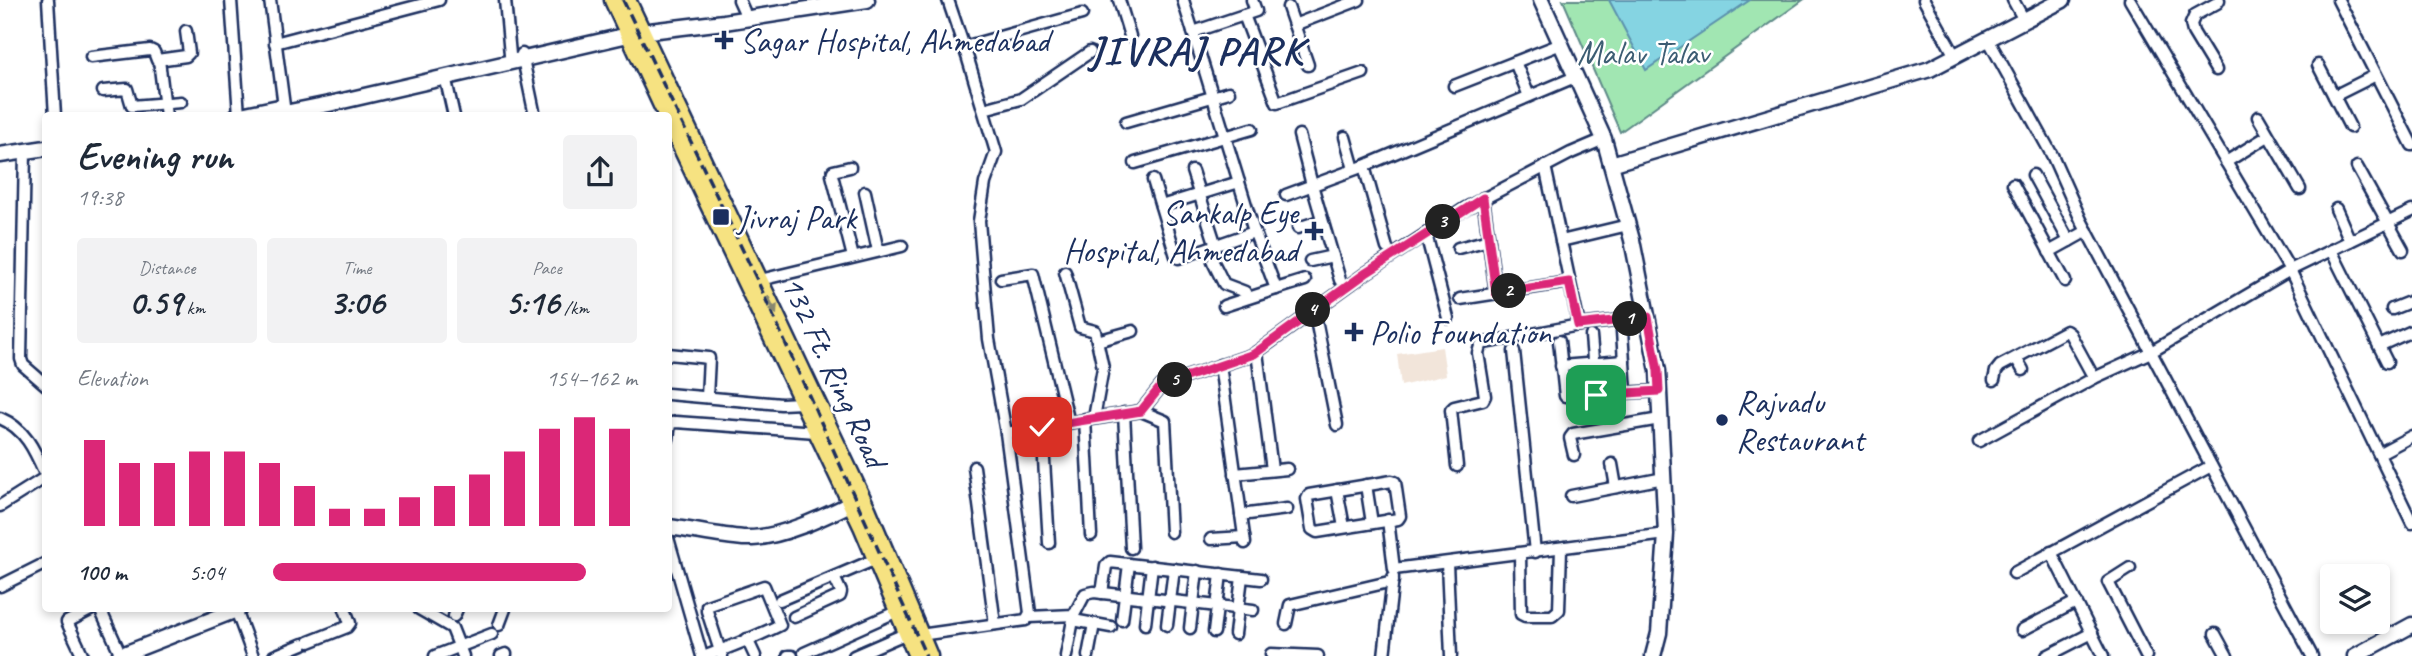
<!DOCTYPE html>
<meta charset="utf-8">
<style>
:root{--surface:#fff;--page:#f2f2f3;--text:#1f2937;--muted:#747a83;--accent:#db2777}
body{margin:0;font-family:Caveat,sans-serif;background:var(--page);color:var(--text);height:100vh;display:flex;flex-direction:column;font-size:26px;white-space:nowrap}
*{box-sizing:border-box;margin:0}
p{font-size:23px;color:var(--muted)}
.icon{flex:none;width:38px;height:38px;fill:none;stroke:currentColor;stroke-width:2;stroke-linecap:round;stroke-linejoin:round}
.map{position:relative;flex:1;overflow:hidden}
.sheet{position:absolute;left:42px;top:112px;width:630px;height:500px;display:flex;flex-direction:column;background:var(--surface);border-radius:7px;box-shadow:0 4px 10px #0003}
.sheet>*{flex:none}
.fabs{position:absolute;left:2320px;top:564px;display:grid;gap:14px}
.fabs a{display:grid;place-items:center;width:70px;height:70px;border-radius:7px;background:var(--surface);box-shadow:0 4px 10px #0003;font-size:35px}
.pin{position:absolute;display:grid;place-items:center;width:60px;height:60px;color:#fff;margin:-30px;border-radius:14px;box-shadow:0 4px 10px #0006}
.km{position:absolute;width:35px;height:35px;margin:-18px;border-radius:50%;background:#222;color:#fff;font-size:19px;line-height:35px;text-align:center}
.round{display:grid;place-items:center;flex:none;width:74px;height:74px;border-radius:7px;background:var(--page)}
.overview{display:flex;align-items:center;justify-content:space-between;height:119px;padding:0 35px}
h1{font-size:38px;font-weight:700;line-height:52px}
.metrics{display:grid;grid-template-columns:repeat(3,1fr);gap:10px;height:119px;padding:7px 35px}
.metrics div{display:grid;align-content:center;border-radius:7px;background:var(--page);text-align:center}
.metrics b{font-size:35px;font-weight:700}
.metrics small{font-size:19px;font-weight:400}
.metrics p{font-size:19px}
.chart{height:196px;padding:14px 35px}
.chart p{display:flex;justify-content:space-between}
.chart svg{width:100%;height:126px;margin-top:7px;stroke:var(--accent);stroke-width:6}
ul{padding:0 35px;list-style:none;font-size:23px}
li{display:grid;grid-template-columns:112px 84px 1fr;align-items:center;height:52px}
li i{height:18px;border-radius:9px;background:var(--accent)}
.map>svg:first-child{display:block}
.built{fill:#f2e5da}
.green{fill:#a1e6b2;stroke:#5e8a88;stroke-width:2}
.water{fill:#85d4e2;stroke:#5b92ad;stroke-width:2}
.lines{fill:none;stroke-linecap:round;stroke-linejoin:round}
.street-casing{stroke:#1b2f5e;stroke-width:15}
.secondary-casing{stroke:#1b2f5e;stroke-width:19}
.primary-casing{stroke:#1b2f5e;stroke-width:21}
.street{stroke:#fff;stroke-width:10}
.secondary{stroke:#fff;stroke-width:14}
.primary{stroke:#f6e281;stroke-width:16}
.rail{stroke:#1b2f5e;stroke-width:3.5;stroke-dasharray:10 5;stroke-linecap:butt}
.oneway{fill:#888870}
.route-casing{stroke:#fff;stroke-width:14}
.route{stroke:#db2777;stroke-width:9}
.poi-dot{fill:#1b2f5e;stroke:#fff;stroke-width:2.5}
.labels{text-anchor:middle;stroke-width:5;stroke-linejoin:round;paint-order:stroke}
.poi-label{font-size:33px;fill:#1b2f5e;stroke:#fff;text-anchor:start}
.park-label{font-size:33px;fill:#3c5d73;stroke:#fff}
.street-label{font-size:33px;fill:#1b2f5e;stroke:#fff}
.district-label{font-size:40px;font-weight:bold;letter-spacing:2px;fill:#1b2f5e;stroke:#fff}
</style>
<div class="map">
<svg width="2412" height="656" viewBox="0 0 2412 656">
<rect width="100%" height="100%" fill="#fff"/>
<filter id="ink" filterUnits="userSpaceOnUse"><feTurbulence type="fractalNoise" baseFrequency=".0143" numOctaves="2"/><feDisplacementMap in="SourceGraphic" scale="14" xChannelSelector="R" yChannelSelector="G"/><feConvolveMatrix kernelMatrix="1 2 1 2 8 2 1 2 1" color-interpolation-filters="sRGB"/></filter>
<g filter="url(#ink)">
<polygon class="built" points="1442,347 1446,375 1401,386 1397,354"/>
<polygon class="green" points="1563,0 1803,0 1620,132"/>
<polygon class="water" points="1609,0 1750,0 1646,70"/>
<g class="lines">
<g class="street-casing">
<g id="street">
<polyline points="48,0 55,116"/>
<polyline points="231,0 239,115"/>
<polyline points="270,0 284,106"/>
<polyline points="505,0 510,55"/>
<polyline points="739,0 744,11"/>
<polyline points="1119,0 1130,36"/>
<polyline points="1183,0 1193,32 1244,15 1277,103 1363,73"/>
<polyline points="1924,0 1955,56"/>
<polyline points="2013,0 2024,20"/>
<polyline points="2130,0 2290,270 2151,352 2312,656"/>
<polyline points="2338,0 2412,145"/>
<polyline points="1288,7 1308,65"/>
<polyline points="1244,15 1256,11 1252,0"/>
<polyline points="1294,25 1359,0"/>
<polyline points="1193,32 1253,228 1276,289 1224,306"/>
<polyline points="275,43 439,0"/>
<polyline points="964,47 1082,14"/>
<polyline points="522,54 535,116"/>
<polyline points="91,57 150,50 154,52 157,60 186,56 189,53 186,31"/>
<polyline points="159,60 166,116"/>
<polyline points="1515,62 1529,96"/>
<polyline points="2318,65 2350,127"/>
<polyline points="2216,70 2193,32 2191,24 2195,15 2217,3 2219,0"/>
<polyline points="445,76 454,116"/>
<polyline points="1454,86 1561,44"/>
<polyline points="103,91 127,89 132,106 181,102"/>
<polyline points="2334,96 2376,75"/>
<polyline points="984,109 1021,99 1090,52"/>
<polyline points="2258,117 2300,189"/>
<polyline points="1126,122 1229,92"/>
<polyline points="1299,135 1312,185 1340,280"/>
<polyline points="1345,137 1354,169"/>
<polyline points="25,151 21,359 23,365 46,385"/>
<polyline points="2226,162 2268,136"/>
<polyline points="1135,163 1252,129"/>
<polyline points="1545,166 1579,325"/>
<polyline points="850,167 833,171 832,175 853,257"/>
<polyline points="2357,167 2403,250"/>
<polyline points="1192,171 1216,246"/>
<polyline points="2033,175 2069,241"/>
<polyline points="1153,180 1176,256 1179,258 1254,232"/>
<polyline points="2013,184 2065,281"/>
<polyline points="865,192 878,251"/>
<polyline points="1286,195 1364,166"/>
<polyline points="1483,198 1496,293"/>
<polyline points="1161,206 1239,182"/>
<polyline points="2336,209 2350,241"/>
<polyline points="2412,211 2290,270 2412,523"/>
<polyline points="1298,228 1322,220"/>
<polyline points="1426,234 1448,318"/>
<polyline points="1561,241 1628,225"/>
<polyline points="1387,248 1364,166 1575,77"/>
<polyline points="1458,248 1489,240"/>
<polyline points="2331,250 2387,362"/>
<polyline points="2049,252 2087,231"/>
<polyline points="1310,261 1333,256"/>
<polyline points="1213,262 1224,284 1245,292 1247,298"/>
<polyline points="1065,272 1080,327 1095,331 1103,368 1094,418"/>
<polyline points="1001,279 1033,274 1069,423"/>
<polyline points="760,280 902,246"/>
<polyline points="1276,289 1305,280"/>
<polyline points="1460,299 1569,282"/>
<polyline points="2392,309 2412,301"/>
<polyline points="1314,310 1337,425"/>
<polyline points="1622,331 1626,393"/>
<polyline points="1591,336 1596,395"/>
<polyline points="1097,341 1133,331"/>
<polyline points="1559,341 1565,396 1659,391"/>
<polyline points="2379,346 2412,331"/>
<polyline points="1514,351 1535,552"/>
<polyline points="1257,352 1272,470"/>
<polyline points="668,354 709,358 707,397"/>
<polyline points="2016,358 2023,370"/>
<polyline points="1220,365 1245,543"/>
<polyline points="1561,366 1624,361"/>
<polyline points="1994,380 1996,371 2000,366 2066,331 2070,334 2094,378"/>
<polyline points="668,394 781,404 802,403"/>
<polyline points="1141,411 1165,421 1171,532"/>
<polyline points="1124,413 1131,548"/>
<path d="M0 418C26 429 35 451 46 476"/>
<polyline points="1085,419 1091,535"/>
<polyline points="668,424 676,422 816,432"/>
<polyline points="1042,427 1049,543"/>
<polyline points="1006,433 1141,411 1162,385 1254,354 1366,273 1464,209 1571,153 1604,139"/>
<polyline points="668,439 670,423"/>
<polyline points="1979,441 2094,378 2151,352 2081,220 2052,155 1988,39"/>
<polyline points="2380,453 2412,436"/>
<polyline points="1574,455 1570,438 1573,434 1660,419"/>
<polyline points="1612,464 1616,487"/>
<polyline points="1457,466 1451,410 1454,407 1483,400 1485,396 1478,353 1480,346 1485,343 1579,325 1649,317"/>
<polyline points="974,467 995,624"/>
<polyline points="1235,474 1287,469"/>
<polygon points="1392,481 1395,482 1400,516 1398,519 1317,532 1312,529 1307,499 1309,495"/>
<polyline points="1366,485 1372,523"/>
<polyline points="1337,490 1344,527"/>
<polyline points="1571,496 1664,478"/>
<polyline points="0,506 46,477"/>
<polyline points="1241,515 1287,509"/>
<polyline points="1388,520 1394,569 1666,534"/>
<polyline points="668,538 702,656"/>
<polyline points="1211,539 1244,537"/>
<polyline points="2051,552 2103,656"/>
<polyline points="1520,554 1521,614 1525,616 1552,616 1559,610 1561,549"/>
<polyline points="1447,563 1451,656"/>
<polyline points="2130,568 2108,582 2146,656"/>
<polyline points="2014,573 2211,466"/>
<polyline points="0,586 46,563"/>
<polyline points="1102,593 1106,566 1110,562 1261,579"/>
<polyline points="780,600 876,559"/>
<polyline points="100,609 121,655"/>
<polyline points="419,609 452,628 463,656"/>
<polyline points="236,610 253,656"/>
<polyline points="454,616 457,609"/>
<polyline points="794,617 840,596 841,592 834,577"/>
<polyline points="1029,617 1074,615 1085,594 1094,592 1253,610"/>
<polyline points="1073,620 1111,627"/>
<polyline points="1122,620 1129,564"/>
<polyline points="1145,624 1152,566"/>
<polyline points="1286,624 1290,605 1393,581"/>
<polyline points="499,625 505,609"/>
<polyline points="1167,625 1174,569"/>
<polyline points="1190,628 1197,571"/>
<polyline points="2022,630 2076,602"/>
<polyline points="1214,632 1221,574"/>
<polyline points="1235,634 1242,577"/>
<polyline points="2215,634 2227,656"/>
<polyline points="920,635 1026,620 1030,613 1006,433 989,339 984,282 979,221 985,183 996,152 968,59 948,0"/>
<polyline points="747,639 755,656"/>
<polyline points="309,642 347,627 350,623 345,609"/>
<polyline points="804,653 898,611"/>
<polyline points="1271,654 1318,656"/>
<polyline points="83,656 67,622 92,609"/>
<polyline points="274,656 303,644"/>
<polyline points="435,656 492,634"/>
<polyline points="501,656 506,654"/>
<path d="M706 656C730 647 756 637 780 625L764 586 707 606V611L720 651 722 656"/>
<polyline points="788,656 792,656"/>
<polyline points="854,656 907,633"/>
<polyline points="1066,656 1074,615"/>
<polyline points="1088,656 1094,624"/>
<polyline points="1384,656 1393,577"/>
<polyline points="2047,656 2092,633"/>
</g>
</g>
<g class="secondary-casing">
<g id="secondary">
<polyline points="1541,0 1604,139 1632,240 1658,371 1666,534 1659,633 1653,656"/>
<polyline points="236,116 279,107"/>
<polyline points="270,116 334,103 641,32 724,22 867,0"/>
<polyline points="0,155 46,148"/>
<polyline points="1611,164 1930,69 2063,0"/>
<path d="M668 527C693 530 718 536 743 538 779 540 828 515 860 499"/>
<polyline points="119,656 239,609"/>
<polyline points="2355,656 2412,625"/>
</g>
</g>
<g class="primary-casing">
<g id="primary">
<polyline points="613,0 667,116"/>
<polyline points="627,0 868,511 929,656"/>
<polyline points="668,119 862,526 917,656"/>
</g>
</g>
<use href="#street" class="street"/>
<use href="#secondary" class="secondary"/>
<use href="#primary" class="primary"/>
<polyline class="rail" points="623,0 758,282 926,656"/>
</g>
<defs><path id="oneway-solid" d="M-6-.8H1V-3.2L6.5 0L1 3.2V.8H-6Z" transform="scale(1.75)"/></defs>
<use class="oneway" href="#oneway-solid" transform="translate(772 305) rotate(64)"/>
</g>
<g class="lines" filter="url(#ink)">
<g class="route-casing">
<polyline id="route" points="1042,427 1141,411 1162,385 1254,354 1366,273 1483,198 1496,293 1569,282 1578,325 1648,317 1658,371 1659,391 1596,395"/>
</g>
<use href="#route" class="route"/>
</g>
<g class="poi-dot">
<path d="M720.5 29.5h7v7h7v7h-7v7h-7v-7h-7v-7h7z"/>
<rect x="712" y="208" width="18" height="18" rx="3.5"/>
<path d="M1310.5 220.5h7v7h7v7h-7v7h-7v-7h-7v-7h7z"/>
<path d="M1350.5 321.5h7v7h7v7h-7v7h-7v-7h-7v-7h7z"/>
<circle cx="1722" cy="420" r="7"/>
</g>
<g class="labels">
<g class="poi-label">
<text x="740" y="52">Sagar Hospital, Ahmedabad</text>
<text x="1298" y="224" text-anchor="end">Sankalp Eye<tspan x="1298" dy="38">Hospital, Ahmedabad</tspan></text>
<text x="737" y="229">Jivraj Park</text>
<text x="1370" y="344">Polio Foundation</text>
<text x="1736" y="413">Rajvadu<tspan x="1736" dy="38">Restaurant</tspan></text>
</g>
<g class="park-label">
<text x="1643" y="64">Malav Talav</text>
</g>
<g class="street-label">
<text transform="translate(835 371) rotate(65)" y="12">132 Ft. Ring Road</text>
</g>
<g class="district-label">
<text x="1197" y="64">JIVRAJ PARK</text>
</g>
</g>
</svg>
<div class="fabs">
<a><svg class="icon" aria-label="layers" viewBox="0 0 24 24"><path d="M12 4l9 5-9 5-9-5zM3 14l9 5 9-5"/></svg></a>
</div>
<div class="pin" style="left:1596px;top:395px;background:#1e9e55"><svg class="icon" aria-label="arrive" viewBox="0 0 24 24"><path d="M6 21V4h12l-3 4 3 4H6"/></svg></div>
<div class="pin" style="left:1042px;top:427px;background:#d93025"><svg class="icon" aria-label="check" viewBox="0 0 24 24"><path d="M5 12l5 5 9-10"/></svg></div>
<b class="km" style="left:1630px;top:319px">1</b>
<b class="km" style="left:1509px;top:291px">2</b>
<b class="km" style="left:1443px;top:222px">3</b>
<b class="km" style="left:1313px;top:310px">4</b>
<b class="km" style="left:1175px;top:380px">5</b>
<section class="sheet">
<div class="overview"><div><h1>Evening run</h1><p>19:38</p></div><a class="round"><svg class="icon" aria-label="share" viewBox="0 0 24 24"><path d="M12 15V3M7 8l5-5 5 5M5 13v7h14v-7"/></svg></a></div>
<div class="metrics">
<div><p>Distance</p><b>0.59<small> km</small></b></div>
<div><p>Time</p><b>3:06</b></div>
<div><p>Pace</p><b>5:16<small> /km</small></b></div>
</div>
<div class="chart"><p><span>Elevation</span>154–162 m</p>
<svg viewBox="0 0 160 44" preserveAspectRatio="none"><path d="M5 44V14M15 44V22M25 44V22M35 44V18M45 44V18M55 44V22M65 44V30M75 44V38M85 44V38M95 44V34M105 44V30M115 44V26M125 44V18M135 44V10M145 44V6M155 44V10"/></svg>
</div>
<ul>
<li><b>100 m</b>5:04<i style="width:86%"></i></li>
</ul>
</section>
</div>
